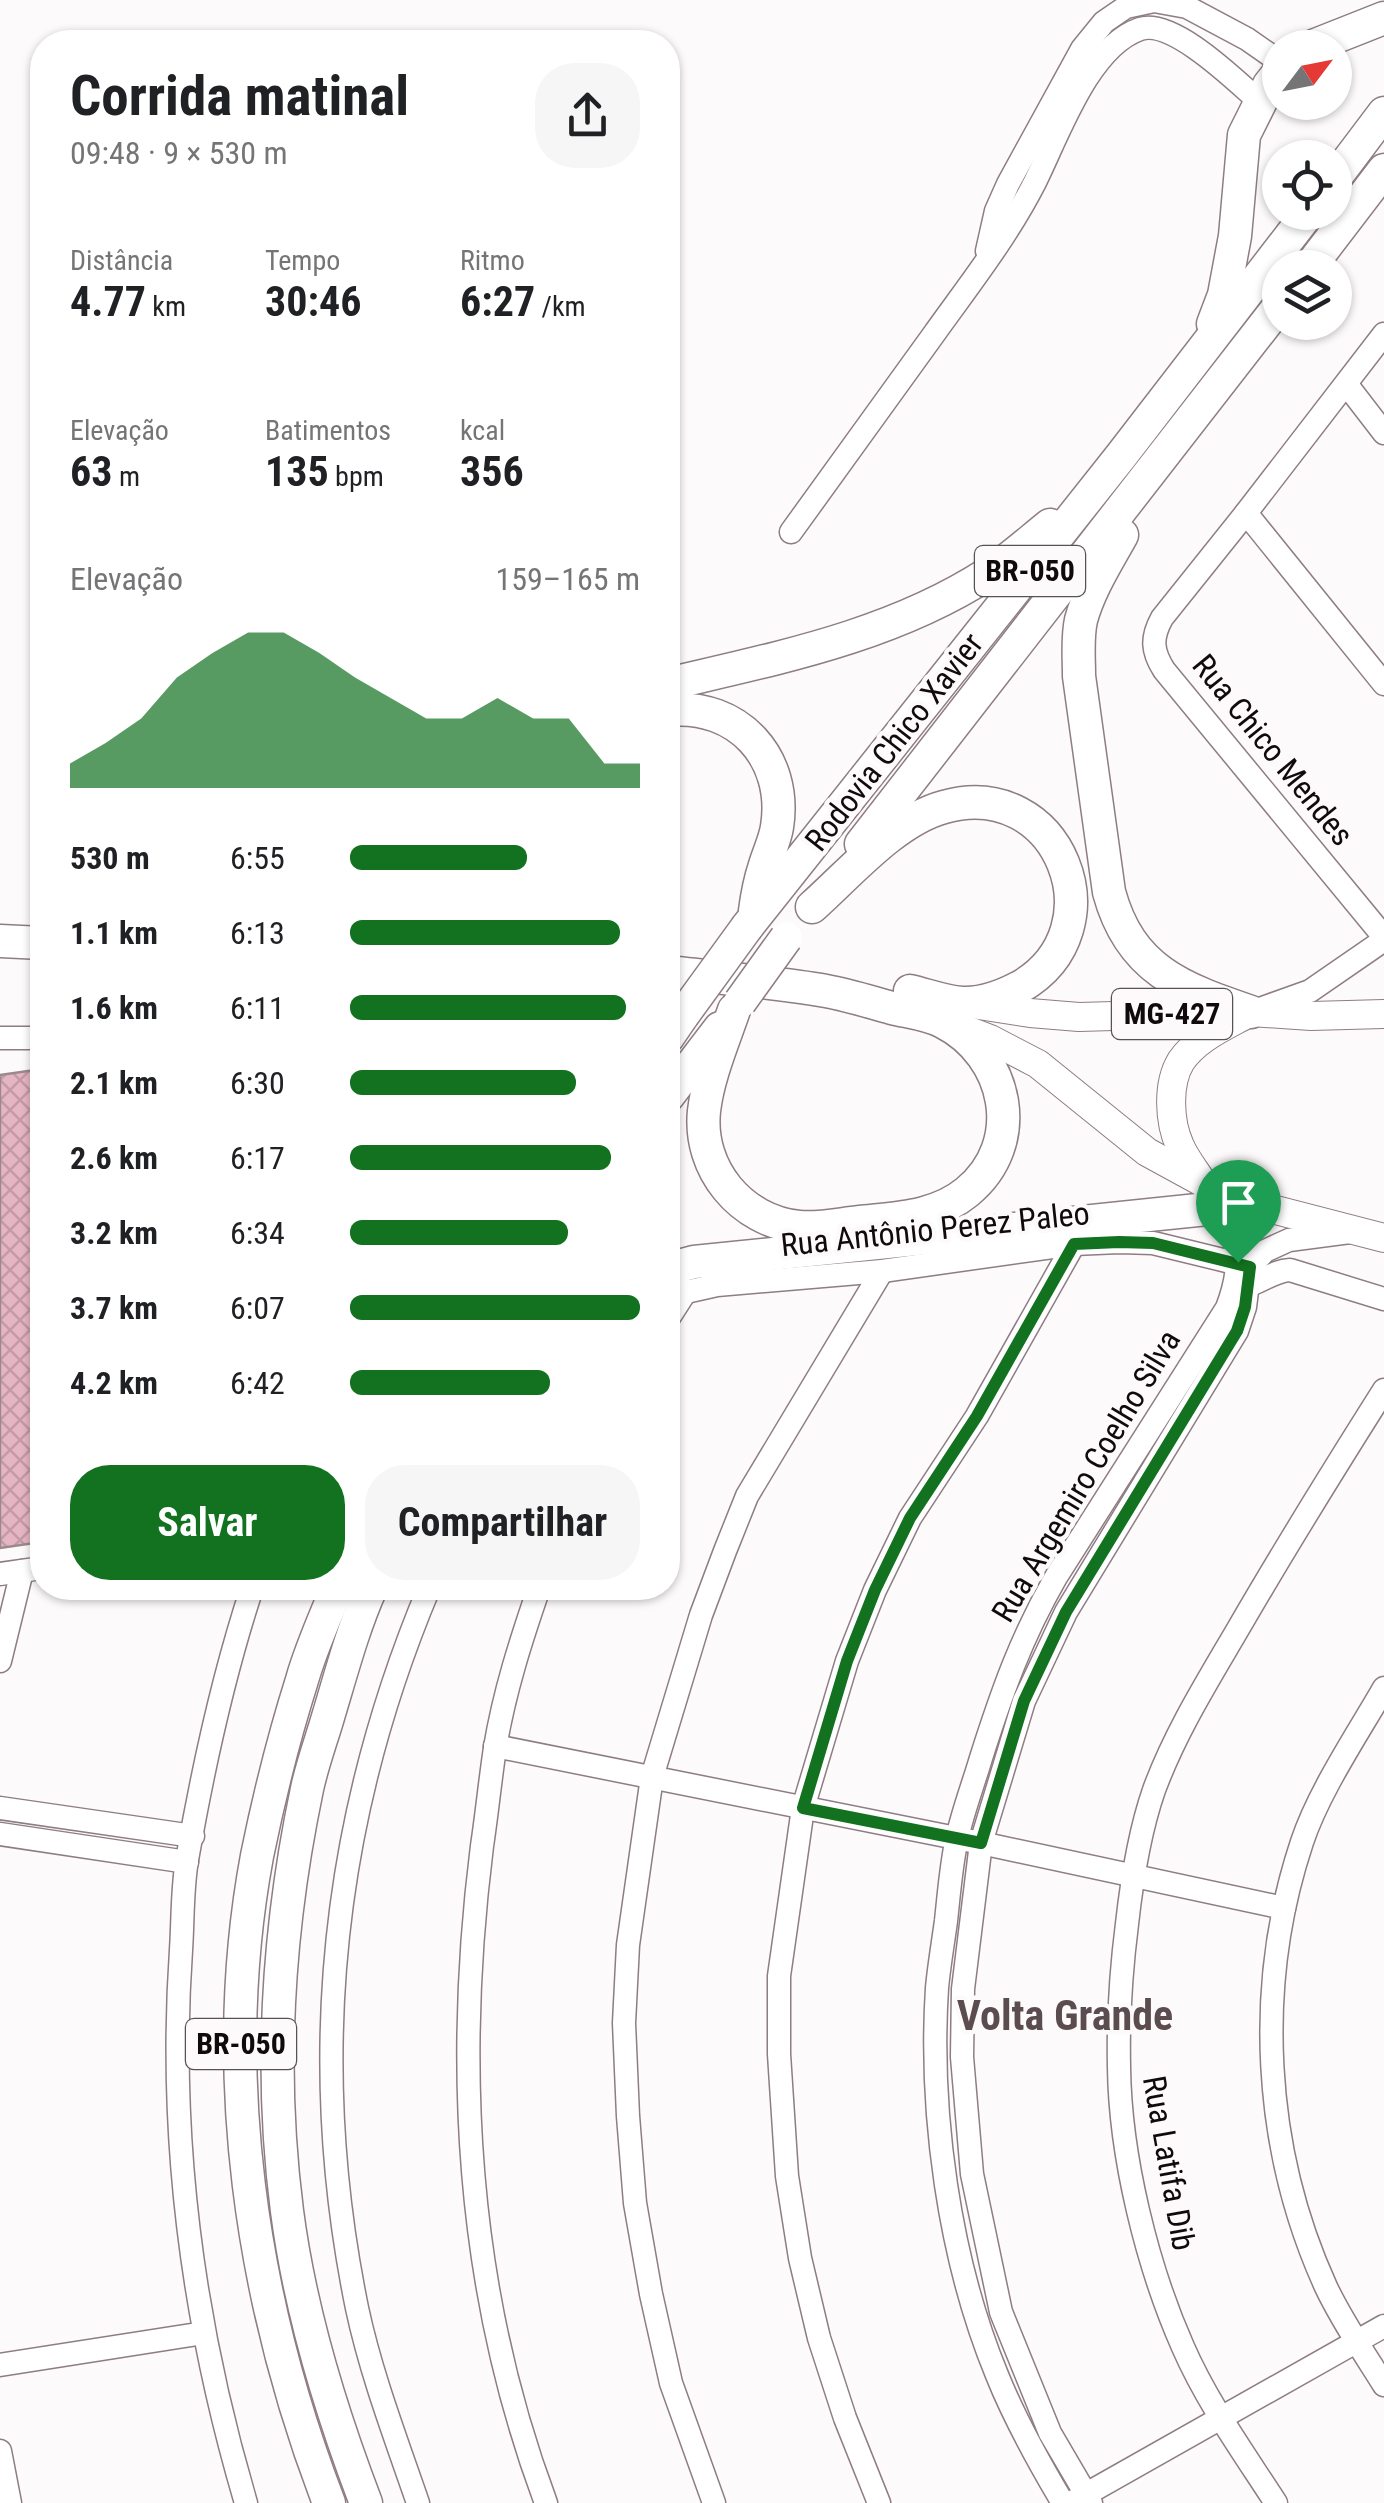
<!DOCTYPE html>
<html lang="pt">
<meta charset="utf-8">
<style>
:root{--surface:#fff;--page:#f6f6f6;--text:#202124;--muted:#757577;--accent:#127220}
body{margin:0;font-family:"Roboto Condensed",sans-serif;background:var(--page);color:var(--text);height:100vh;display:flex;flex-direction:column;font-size:38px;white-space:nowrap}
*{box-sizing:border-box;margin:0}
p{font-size:32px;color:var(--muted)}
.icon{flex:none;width:55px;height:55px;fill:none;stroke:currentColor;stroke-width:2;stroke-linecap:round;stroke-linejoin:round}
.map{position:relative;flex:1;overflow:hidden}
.side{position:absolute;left:30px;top:30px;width:650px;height:1570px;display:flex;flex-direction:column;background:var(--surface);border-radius:40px;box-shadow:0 2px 8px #0004}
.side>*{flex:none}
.needle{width:65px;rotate:58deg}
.tools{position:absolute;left:1262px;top:30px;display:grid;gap:20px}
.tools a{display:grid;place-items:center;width:90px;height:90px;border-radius:50%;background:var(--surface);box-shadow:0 2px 8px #0004;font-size:50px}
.pin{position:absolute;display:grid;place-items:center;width:85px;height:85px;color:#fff;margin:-102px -42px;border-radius:50% 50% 50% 0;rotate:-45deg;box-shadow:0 0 10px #0007}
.pin .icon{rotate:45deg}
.round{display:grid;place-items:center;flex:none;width:105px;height:105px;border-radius:40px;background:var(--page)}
.headline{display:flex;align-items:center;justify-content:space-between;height:170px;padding:0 40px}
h1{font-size:55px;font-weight:700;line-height:75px}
.stats{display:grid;grid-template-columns:repeat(3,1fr);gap:15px;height:170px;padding:10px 40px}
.stats div{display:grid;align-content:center}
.stats b{font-size:42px;font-weight:700}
.stats small{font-size:28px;font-weight:400}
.stats p{font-size:28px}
.chart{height:280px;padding:20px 40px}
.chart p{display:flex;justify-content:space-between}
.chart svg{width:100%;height:180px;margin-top:10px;fill:var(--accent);opacity:.7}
.cta{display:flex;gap:20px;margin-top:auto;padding:20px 40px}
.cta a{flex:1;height:115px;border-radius:40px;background:var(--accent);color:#fff;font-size:40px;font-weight:700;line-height:115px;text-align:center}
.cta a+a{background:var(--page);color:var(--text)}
ul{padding:0 40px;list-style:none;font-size:32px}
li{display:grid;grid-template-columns:160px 120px 1fr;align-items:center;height:75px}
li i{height:25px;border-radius:12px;background:var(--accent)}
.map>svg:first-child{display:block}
.building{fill:url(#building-cross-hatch);stroke:#9a8a8e;stroke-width:2.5}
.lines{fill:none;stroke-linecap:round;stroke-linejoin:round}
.minor-casing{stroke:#8e7d82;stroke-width:25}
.major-casing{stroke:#8e7d82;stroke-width:30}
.highway-casing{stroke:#8e7d82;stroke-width:35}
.minor{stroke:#fff;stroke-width:22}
.major{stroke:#fff;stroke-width:28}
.highway{stroke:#fff;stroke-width:32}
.highway-bridge-casing{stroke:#8e7d82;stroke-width:35;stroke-linecap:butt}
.highway-bridge{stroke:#fff;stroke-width:32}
.route-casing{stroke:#fff;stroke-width:20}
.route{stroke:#127220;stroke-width:12}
.labels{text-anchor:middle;stroke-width:9;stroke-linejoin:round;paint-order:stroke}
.shield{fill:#fdfafb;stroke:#575254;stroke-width:2.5}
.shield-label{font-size:30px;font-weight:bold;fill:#100a0c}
.street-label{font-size:32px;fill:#100a0c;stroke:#fdfafb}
.district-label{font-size:42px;font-weight:bold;fill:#5b4c50;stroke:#fdfafb}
</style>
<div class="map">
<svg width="1384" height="2503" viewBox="0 0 1384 2503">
<defs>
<pattern id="building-cross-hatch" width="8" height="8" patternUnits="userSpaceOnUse" patternTransform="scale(2.5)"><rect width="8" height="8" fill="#e6b5c3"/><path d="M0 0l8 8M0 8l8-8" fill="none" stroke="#c49aa6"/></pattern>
</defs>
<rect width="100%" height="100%" fill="#fdfafb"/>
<polygon class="building" points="42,1069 42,1542 0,1548 0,1075"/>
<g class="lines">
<g class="minor-casing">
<g id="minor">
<polyline points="987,251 996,211 1008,184 1082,49 1104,22 1126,7 1154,1 1187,7 1247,39 1280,62"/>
<path d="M1384 334 1246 513 1162 618C1151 638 1152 651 1164 670L1384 937"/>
<polyline points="1347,385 1384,433"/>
<polyline points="1246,513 1384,684"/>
<path d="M791 532C839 466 886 400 934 334 969 285 1007 237 1035 182 1058 136 1088 47 1140 29 1173 18 1237 82 1260 102"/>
<polyline points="1257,1010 1310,991 1384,940"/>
<polyline points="0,1038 42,1038"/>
<path d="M1236 1285C1256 1289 1269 1271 1290 1270L1384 1299"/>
<polyline points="668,1296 717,1285 882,1271 1074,1244 1119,1242 1153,1243 1247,1266"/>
<polyline points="668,1319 686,1291"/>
<polyline points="0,1574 42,1568"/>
<path d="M539 1588C521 1640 504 1693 495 1748 490 1781 487 1813 482 1846 454 2067 467 2293 546 2503"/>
<polyline points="0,1661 22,1571"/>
<path d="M1384 1688C1357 1735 1319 1791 1302 1842 1254 1986 1263 2149 1326 2287 1342 2321 1364 2353 1384 2385"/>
<polyline points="495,1746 981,1843 1284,1908"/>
<polyline points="0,1808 193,1836"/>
<polyline points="0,1834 187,1862"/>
<polyline points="0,2365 204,2333"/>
<polyline points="0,2451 10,2503"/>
<polyline points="1074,2501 1384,2326"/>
<path d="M246 2503C193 2324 168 2137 181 1950 183 1920 182 1889 187 1860 203 1768 223 1676 252 1588"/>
<path d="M418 2503C396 2439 371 2374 357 2308 306 2059 331 1821 429 1588"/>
<polyline points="714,2503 671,2383 651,2294 635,2203 628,2116 624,2023 628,1945 652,1777 701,1615 725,1551 747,1496 882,1271"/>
<polyline points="879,2503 845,2418 819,2338 800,2258 787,2176 779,2054 779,1976 803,1808 847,1661 875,1590 910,1518 977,1416 1074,1244"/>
<path d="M1063 2503C1038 2461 1015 2420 997 2375 949 2259 929 2113 937 1988 939 1966 943 1943 946 1921 949 1894 951 1865 957 1838 963 1811 973 1785 981 1758 1002 1692 1021 1638 1056 1577L1227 1308C1238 1279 1243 1249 1226 1221 1221 1213 1216 1207 1212 1200"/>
<polyline points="1091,2503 1050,2433 1001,2312 972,2174 962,2057 963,1989 981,1843 1024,1701 1066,1612 1237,1331 1245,1307 1250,1267 1265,1251 1289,1240 1350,1232"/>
<path d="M1276 2503C1243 2452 1207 2402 1183 2347 1147 2266 1120 2156 1119 2067 1118 2020 1121 1971 1127 1924 1132 1879 1139 1833 1154 1790 1175 1733 1207 1682 1238 1629 1285 1548 1334 1469 1384 1390"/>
</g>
</g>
<g class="major-casing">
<g id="major">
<polyline points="972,1004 1030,1013 1079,1017 1251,1012 1311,1016 1384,1014"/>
<polyline points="956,1026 990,1039 1038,1064 1147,1152 1233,1199 1384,1238"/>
<path d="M1201 1180C1194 1169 1185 1158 1180 1146 1169 1122 1167 1084 1181 1061 1196 1039 1223 1027 1245 1015"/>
</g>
</g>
<g class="highway-casing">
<g id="highway">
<polyline points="1308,48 1384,18"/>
<polyline points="1335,178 1384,113"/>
<polyline points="1309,268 1384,170"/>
<polyline points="1213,324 1224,295 1235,236 1244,135 1269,85 1280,71"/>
<path d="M1122 535C1107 562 1089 590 1081 620 1077 638 1079 657 1079 676L1109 892C1130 970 1181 988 1251 1012"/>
<path d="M668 684C778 658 892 636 989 573 1010 559 1030 541 1050 525"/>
<path d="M668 710C738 703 788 758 777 827 775 840 769 852 765 865 760 880 757 895 755 911"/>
<polyline points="861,844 1280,305"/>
<path d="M812 907C849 874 895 820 944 807 1059 774 1121 929 1020 987 1003 996 982 1004 962 1003 945 1002 927 995 910 991"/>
<polyline points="747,927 1121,456 1309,212"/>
<polyline points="0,941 42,943"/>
<path d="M668 972C720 978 774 982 826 991 848 995 870 1002 892 1008 908 1012 928 1014 943 1022 1008 1055 1027 1143 967 1192 937 1217 897 1218 860 1222 840 1224 819 1229 799 1227 741 1221 698 1169 704 1111 708 1077 723 1042 734 1010"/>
<polyline points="668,1037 683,1015"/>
<polyline points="668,1096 720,1028"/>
<polyline points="668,1269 694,1262 1217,1208 1265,1207"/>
<path d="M329 2503C251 2300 217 2071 257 1856 269 1797 284 1737 302 1680 311 1648 325 1618 337 1588"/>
<path d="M366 2503C330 2409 300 2311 287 2211 269 2072 278 1927 307 1789 312 1765 321 1741 328 1717 341 1674 353 1628 371 1588"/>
</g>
</g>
<use href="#minor" class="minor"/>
<use href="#major" class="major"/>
<use href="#highway" class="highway"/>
<g class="highway-bridge-casing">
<g id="highway-bridge">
<polyline points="740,1002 786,938"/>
<polyline points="683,1015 747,927"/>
</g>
</g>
<use href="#highway-bridge" class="highway-bridge"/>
</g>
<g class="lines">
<g class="route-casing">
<polygon id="route" points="1119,1242 1153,1243 1250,1267 1245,1307 1237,1331 1066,1612 1024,1701 981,1843 803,1808 847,1661 875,1590 910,1518 977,1416 1074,1244"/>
</g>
<use href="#route" class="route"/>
</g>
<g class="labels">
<g class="shield">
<rect x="975" y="546" width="110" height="50" rx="8"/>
<rect x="1112" y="989" width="120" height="50" rx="8"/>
<rect x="186" y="2019" width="110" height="50" rx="8"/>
</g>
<g class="shield-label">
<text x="1030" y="581">BR-050</text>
<text x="1172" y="1024">MG-427</text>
<text x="241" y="2054">BR-050</text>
</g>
<g class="street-label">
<text transform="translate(894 742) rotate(-52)" y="11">Rodovia Chico Xavier</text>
<text transform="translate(1273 750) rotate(51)" y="11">Rua Chico Mendes</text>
<text transform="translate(935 1229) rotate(-6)" y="11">Rua Antônio Perez Paleo</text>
<text transform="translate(1086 1476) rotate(-59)" y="11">Rua Argemiro Coelho Silva</text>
<text transform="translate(1169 2163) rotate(80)" y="11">Rua Latifa Dib</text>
</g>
<g class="district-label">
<text x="1065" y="2030">Volta Grande</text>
</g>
</g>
</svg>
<div class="tools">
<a><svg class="needle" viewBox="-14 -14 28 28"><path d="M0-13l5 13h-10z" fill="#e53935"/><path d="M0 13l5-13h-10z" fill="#757577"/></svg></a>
<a><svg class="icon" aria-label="locate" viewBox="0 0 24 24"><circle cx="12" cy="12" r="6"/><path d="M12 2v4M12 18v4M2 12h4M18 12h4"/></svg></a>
<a><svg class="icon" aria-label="layers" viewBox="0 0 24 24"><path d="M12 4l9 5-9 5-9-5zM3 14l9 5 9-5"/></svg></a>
</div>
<div class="pin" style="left:1238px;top:1262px;background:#1e9e55"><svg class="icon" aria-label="arrive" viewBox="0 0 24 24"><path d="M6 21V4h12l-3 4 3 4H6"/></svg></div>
<section class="side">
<div class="headline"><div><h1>Corrida matinal</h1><p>09:48 · 9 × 530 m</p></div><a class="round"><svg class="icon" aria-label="share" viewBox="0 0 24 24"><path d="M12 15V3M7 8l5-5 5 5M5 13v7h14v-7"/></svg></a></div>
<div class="stats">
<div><p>Distância</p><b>4.77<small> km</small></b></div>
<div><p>Tempo</p><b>30:46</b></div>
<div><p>Ritmo</p><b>6:27<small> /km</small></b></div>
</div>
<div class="stats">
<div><p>Elevação</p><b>63<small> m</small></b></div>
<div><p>Batimentos</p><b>135<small> bpm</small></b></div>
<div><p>kcal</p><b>356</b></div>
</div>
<div class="chart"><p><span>Elevação</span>159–165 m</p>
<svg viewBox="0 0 160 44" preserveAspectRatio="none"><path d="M0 44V38L10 33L20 27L30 17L40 11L50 6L60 6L70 11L80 17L90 22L100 27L110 27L120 22L130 27L140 27L150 38L160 38V44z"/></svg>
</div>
<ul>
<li><b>530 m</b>6:55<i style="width:61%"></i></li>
<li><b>1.1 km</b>6:13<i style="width:93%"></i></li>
<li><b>1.6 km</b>6:11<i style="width:95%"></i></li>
<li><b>2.1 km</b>6:30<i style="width:78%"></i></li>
<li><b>2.6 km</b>6:17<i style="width:90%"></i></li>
<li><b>3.2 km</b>6:34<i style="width:75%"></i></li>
<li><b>3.7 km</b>6:07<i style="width:100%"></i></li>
<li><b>4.2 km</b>6:42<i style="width:69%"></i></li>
</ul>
<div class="cta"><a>Salvar</a><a>Compartilhar</a></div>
</section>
</div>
